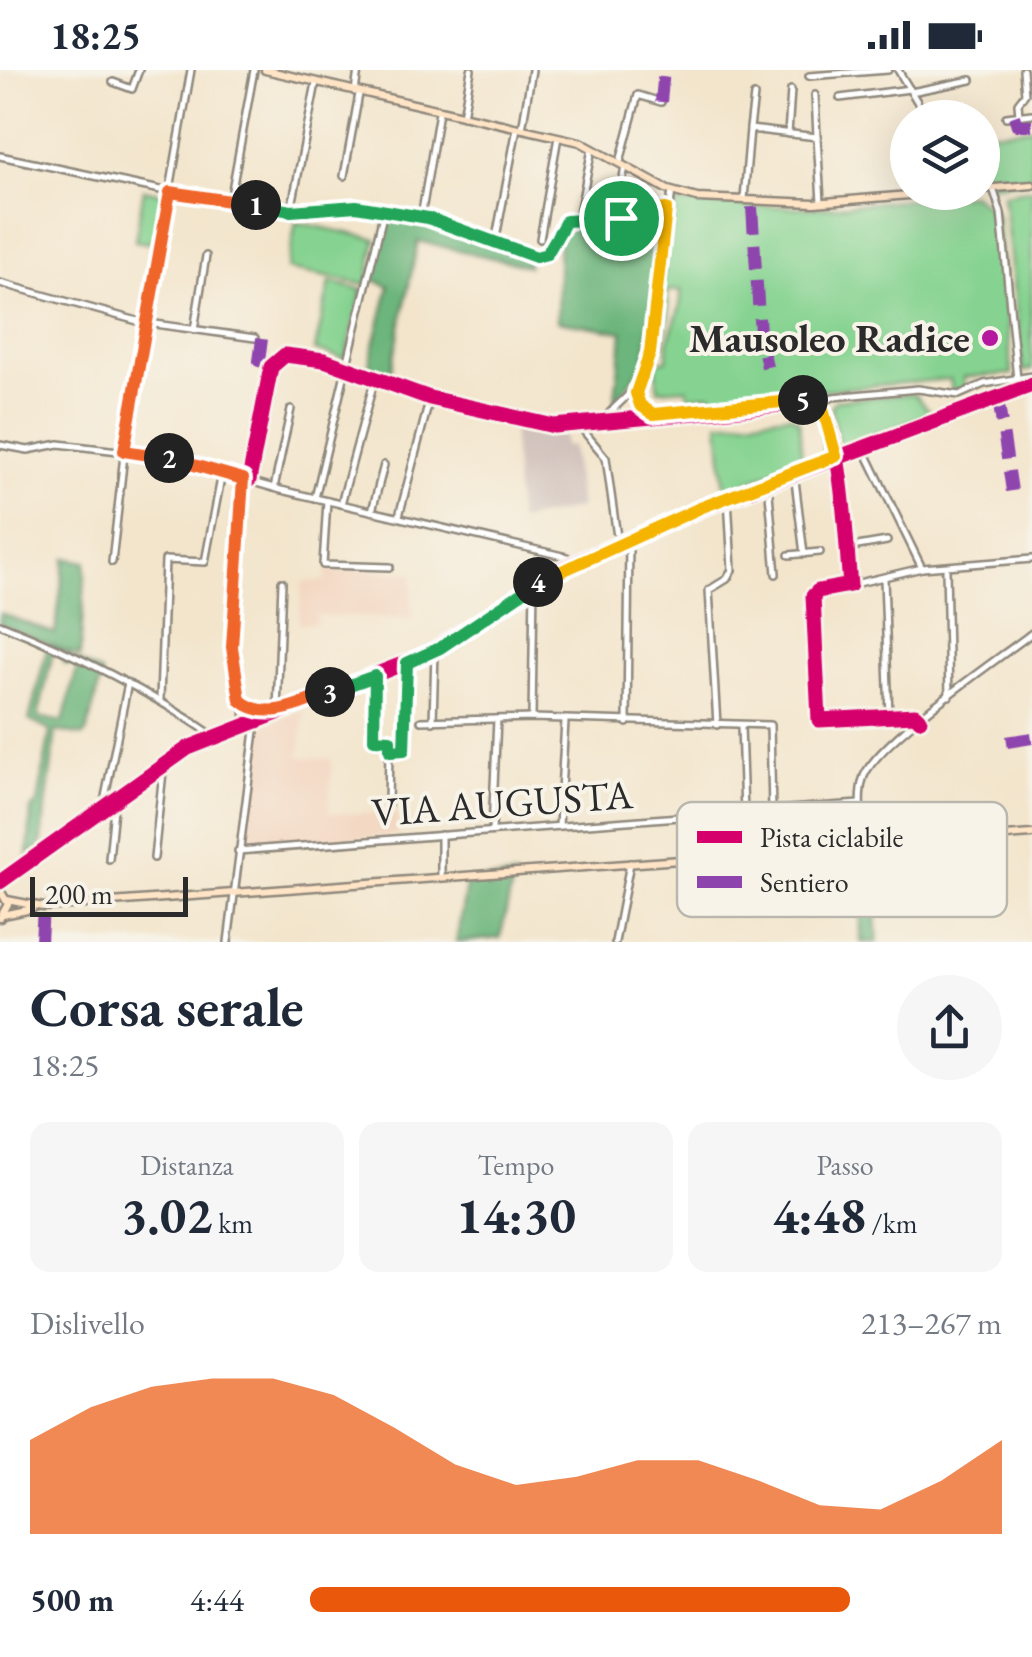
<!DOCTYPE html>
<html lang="it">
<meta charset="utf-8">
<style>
:root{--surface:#fff;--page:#f6f6f7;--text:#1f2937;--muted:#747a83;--accent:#ea580c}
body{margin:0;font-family:"EB Garamond",serif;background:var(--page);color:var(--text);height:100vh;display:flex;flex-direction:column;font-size:38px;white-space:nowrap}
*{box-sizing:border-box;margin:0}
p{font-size:32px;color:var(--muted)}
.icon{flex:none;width:55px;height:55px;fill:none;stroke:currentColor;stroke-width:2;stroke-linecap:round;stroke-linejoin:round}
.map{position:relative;height:872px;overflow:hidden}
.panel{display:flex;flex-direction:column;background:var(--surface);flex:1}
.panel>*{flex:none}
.tools{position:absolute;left:890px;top:30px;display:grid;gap:20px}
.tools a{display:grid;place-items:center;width:110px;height:110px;border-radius:50%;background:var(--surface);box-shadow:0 10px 40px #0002;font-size:50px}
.scale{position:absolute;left:30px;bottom:25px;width:158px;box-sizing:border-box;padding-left:10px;border:5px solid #2b2b2b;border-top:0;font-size:28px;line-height:35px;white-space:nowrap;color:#2b2b2b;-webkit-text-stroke:8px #f7f3e8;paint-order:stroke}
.pin{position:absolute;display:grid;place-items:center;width:85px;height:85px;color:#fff;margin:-42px;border:5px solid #fff;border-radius:50%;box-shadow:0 2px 10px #0007}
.km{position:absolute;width:50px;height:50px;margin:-25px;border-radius:50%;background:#222;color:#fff;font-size:28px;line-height:50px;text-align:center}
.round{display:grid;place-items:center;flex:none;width:105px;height:105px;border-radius:52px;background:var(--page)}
.head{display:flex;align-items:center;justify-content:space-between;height:170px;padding:0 30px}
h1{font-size:55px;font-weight:700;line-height:75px}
.stats{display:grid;grid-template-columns:repeat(3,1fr);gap:15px;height:170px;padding:10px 30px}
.stats div{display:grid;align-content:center;border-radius:20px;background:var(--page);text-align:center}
.stats b{font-size:50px;font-weight:700}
.stats small{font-size:28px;font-weight:400}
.stats p{font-size:28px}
.chart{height:280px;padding:20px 30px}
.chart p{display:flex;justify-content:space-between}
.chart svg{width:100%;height:180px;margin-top:10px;fill:var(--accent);opacity:.7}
ul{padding:0 30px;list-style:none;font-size:32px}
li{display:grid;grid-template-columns:160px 120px 1fr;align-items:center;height:75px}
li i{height:25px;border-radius:12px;background:var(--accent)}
.status{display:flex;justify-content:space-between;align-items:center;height:70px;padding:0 50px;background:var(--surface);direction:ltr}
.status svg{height:28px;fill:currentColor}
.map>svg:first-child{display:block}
.built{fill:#f3d4be}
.industrial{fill:#cfc0ba}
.green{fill:#86d391;stroke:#587f5e;stroke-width:2.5}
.forest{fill:#6cb57b;stroke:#4c7053;stroke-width:2.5;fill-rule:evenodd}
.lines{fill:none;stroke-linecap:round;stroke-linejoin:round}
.street-casing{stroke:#8f887c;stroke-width:10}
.secondary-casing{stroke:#8f887c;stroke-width:11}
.street{stroke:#fff;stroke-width:5}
.secondary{stroke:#ffe4c6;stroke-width:6}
.quiet{stroke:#8e44ad;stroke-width:12;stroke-dasharray:25 12;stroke-linecap:butt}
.cycleway-casing{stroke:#f7f3e8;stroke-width:21}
.cycleway{stroke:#d6006c;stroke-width:15}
.split-1-casing{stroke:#fff;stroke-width:20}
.split-2-casing{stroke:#fff;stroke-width:20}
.split-3-casing{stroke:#fff;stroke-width:20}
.split-4-casing{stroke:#fff;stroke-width:20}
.split-5-casing{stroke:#fff;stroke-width:20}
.split-6-casing{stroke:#fff;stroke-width:20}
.split-1{stroke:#22a559;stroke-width:12}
.split-2{stroke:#f0652b;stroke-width:12}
.split-3{stroke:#f0652b;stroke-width:12}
.split-4{stroke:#22a559;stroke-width:12}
.split-5{stroke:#f5b400;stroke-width:12}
.split-6{stroke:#f5b400;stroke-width:12}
.poi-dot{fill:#b5179e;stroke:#f7f3e8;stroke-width:4}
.labels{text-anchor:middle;stroke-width:8;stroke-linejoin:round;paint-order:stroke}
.poi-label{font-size:40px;font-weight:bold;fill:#2b2b2b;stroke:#f7f3e8;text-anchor:end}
.street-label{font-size:40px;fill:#2b2b2b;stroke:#f7f3e8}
.key{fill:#f7f3e8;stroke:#bab7af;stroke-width:2.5}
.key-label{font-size:28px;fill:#2b2b2b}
</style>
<div class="status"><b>18:25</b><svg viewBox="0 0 49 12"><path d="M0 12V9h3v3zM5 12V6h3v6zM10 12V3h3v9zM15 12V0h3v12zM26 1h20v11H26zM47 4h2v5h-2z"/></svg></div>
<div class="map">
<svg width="1032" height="872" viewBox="0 0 1032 872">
<rect width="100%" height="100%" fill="#f7f3e8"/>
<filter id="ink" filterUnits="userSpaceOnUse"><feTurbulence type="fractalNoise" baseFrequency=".01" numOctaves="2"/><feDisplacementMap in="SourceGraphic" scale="20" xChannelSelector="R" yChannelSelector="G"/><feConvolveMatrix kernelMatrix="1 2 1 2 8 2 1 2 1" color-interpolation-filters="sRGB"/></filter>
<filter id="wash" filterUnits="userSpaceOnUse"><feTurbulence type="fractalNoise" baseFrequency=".0048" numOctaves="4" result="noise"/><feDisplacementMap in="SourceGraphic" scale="40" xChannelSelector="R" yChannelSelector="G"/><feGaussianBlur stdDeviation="2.25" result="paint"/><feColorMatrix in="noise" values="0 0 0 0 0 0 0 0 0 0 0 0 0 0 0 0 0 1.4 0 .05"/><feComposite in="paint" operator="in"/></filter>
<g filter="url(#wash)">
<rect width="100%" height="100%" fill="#f3e5cc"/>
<g class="built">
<polygon points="326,498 412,504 412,549 317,545 316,554 299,554 302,512 325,510"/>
<polygon points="304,640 300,687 332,689 329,743 397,744 398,765 245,776 262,656"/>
</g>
<polygon class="industrial" points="524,354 564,363 565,376 572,375 580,438 518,451 512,355"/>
<g class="green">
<polygon points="1032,58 1032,110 983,115 983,63"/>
<polygon points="144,119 163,123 156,167 148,173 135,171"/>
<polygon points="1032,119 1032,300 1023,301 1003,124"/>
<path d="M972 124 997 145 1012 304 964 307 965 320 952 321 950 309 712 330 711 324 688 326 687 318 658 320 656 292 667 290C665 260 683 247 681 220L667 221 669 244 661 281 655 284 656 247 676 133 816 138Z"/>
<polygon points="296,152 376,169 367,215 287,199"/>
<polygon points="330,212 362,220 345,289 315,280"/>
<polygon points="914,324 932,344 839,377 831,338 835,330"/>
<polygon points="790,345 799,351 802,390 725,421 719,353"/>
</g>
<g class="forest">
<polygon points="663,142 645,291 614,335 623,262 557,251 559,160"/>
<polygon points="388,145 436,153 527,189 528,196 418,171 389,311 367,302 389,216 373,210"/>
<polygon points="65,488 86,492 80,587 0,554 0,543 55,564"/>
<path d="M48 575 102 604 87 661 83 666 56 661 41 776 28 786 31 739 38 733 50 661 29 650ZM53 583 63 586 64 594H78L63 652 38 647Z"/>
<polygon points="860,781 872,782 878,872 861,872"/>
<polygon points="514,807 500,868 456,872 467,811"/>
</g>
</g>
<g filter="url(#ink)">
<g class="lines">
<g class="street-casing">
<g id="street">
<polyline points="898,0 927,48"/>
<polyline points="809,6 888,0"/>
<polyline points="113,12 132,19 139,0"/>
<polyline points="355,22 358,0"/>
<polyline points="911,22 971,10"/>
<polyline points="815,25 817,67"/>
<polyline points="840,28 910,19"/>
<polyline points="463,46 471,0"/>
<polyline points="1019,46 1018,33 1025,24 1023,0"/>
<polyline points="1006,47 1032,44"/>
<polyline points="750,58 754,26"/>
<polyline points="522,59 532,0"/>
<polyline points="788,64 791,20"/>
<path d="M0 86 170 122 291 141 356 136 428 148 535 187 549 182C552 173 555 159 563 153 568 149 651 142 666 139"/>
<polyline points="620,92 638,25 661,32"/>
<polyline points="344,106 359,24"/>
<polyline points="993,118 1001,143 1017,309"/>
<polyline points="744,129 750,59 817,67 821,132"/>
<polyline points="230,131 254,0"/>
<polyline points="291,141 316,13"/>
<polyline points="421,147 439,42"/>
<polyline points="615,148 625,97"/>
<polyline points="578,149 592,79"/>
<polyline points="540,169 558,67"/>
<polyline points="495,173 517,58"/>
<polyline points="0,213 141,252 255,268"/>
<polyline points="194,260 206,186"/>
<polyline points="819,335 833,327 918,319 959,325 984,314 1032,306"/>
<polyline points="636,344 637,316"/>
<polyline points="603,349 632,321 648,291 672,121"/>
<polyline points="824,349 830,389"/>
<polyline points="577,353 606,388 618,474"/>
<polyline points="0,375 28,380 59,374 161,386 281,420 567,487 574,493"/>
<polyline points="863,377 922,498 1032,489"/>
<polyline points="794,402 804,484"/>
<polyline points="243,409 232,581 245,646"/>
<path d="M249 410 271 297 285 285 324 290 430 328 554 356 814 332C843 349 846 479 850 515L818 521 813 526 819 650 915 645 920 650"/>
<polyline points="768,412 776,504"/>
<polyline points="274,418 291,339"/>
<polyline points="315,428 384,141"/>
<polyline points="327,431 323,495 390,497"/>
<polyline points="341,434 375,308"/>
<polyline points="372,441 384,395"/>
<polyline points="399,446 430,328"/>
<polyline points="846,478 887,471"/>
<polyline points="789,485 820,482"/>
<polyline points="112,492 125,376 191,0"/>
<polyline points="946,500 949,626"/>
<polyline points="884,509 889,646"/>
<polyline points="850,515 922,498"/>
<path d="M0 554C76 584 147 620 214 666"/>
<polyline points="375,605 374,669 390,670 389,681"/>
<polyline points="160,629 165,490 205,492 222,403"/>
<polyline points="277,641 282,512"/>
<polyline points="532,648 534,514"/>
<polyline points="421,651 532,648 770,655 772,740"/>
<polyline points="433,652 435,581"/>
<polyline points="627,653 629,471"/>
<polyline points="717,655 709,520 727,509 732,500 728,427"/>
<polyline points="388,734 389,681 405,679 407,593"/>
<polyline points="103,737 128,613"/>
<polyline points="744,742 860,734"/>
<polyline points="559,756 565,651"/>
<polyline points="492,761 497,649"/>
<path d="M864 776C863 753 856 728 864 706 879 670 997 590 1032 563"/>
<polyline points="238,781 744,742 741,656"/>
<polyline points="154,788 164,692"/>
<polyline points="109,789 115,728"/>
<polyline points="441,807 441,765"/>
<polyline points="228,872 256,653"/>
<polyline points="615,872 630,793"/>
</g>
</g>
<g class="secondary-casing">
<g id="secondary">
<polyline points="265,0 580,72 668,120 697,128 814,133 945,122"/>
<polyline points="982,119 1032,115"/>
<polyline points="250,653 245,646 250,639 275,641"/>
<polyline points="0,812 188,678 428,584 560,500 700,439 1032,315"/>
<polyline points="0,820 8,834 0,848"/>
<polyline points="7,830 43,837 1032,764"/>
<polyline points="3,845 32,839"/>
</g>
</g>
<use href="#street" class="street"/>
<use href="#secondary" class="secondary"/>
<g class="quiet">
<polyline points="661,32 664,0"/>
<polyline points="1014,46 1017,55 1032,55"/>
<polyline points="752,137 760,263 767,297"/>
<polyline points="262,269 259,291 266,293"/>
<polyline points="998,328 1012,421"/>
<polyline points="1007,672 1032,668"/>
<polyline points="41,872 43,837"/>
</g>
<g class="cycleway-casing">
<g id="cycleway">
<path d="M249 410 271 297 285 285 324 290 430 328 554 356 814 332C843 349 846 479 850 515L818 521 813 526 819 650 915 645 920 650"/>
<polyline points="0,812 188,678 428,584 560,500 700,439 1032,315"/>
</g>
</g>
<use href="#cycleway" class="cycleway"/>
</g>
</g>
<g class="lines" filter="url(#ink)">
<g class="split-1-casing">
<polyline id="split-1" points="256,135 291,141 356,136 428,148 536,187 547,184 566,151 621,148"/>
</g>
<g class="split-2-casing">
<polyline id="split-2" points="169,388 124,381 170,122 256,135"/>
</g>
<g class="split-3-casing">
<path id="split-3" d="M169 388 243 409 232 577 240 630C266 653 303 633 330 622"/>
</g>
<g class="split-4-casing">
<polyline id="split-4" points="330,622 375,606 374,669 390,670 390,681 404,680 407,593 440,578 538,512"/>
</g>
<g class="split-5-casing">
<polyline id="split-5" points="538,512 700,438 836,386 823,339 803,330"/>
</g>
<g class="split-6-casing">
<polyline id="split-6" points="621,148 666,139 650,283 636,323 640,335 653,344 803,330"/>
</g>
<use href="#split-1" class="split-1"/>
<use href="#split-2" class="split-2"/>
<use href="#split-3" class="split-3"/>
<use href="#split-4" class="split-4"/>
<use href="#split-5" class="split-5"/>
<use href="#split-6" class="split-6"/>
</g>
<circle class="poi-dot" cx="990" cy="268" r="10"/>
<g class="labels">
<g class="poi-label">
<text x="970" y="282">Mausoleo Radice</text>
</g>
<g class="street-label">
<text transform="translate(502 733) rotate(-4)" y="14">VIA AUGUSTA</text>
</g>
</g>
<rect x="677" y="732" width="330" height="115" rx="15" class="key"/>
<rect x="697" y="761" width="45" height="12" fill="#d6006c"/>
<rect x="697" y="806" width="45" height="12" fill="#8e44ad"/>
<g class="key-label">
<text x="760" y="777">Pista ciclabile</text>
<text x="760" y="822">Sentiero</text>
</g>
</svg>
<div class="tools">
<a><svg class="icon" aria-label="layers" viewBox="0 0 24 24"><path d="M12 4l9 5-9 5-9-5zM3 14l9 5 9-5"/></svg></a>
</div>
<div class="scale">200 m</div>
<div class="pin" style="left:621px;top:148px;background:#1e9e55"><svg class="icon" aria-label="arrive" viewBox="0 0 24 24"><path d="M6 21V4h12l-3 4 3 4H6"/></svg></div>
<b class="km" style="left:256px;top:135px">1</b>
<b class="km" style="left:169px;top:388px">2</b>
<b class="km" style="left:330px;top:622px">3</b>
<b class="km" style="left:538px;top:512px">4</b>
<b class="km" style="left:803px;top:330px">5</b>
</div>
<section class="panel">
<div class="head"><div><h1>Corsa serale</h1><p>18:25</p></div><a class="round"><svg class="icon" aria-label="share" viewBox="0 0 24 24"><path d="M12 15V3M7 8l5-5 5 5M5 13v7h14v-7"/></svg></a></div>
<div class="stats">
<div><p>Distanza</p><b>3.02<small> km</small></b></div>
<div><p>Tempo</p><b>14:30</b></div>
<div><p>Passo</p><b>4:48<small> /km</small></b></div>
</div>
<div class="chart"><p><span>Dislivello</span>213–267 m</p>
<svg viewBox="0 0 160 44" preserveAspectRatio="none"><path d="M0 44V21L10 13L20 8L30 6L40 6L50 10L60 18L70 27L80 32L90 30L100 26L110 26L120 31L130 37L140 38L150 31L160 21V44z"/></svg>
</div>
<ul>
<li><b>500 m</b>4:44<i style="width:78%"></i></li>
</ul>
</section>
